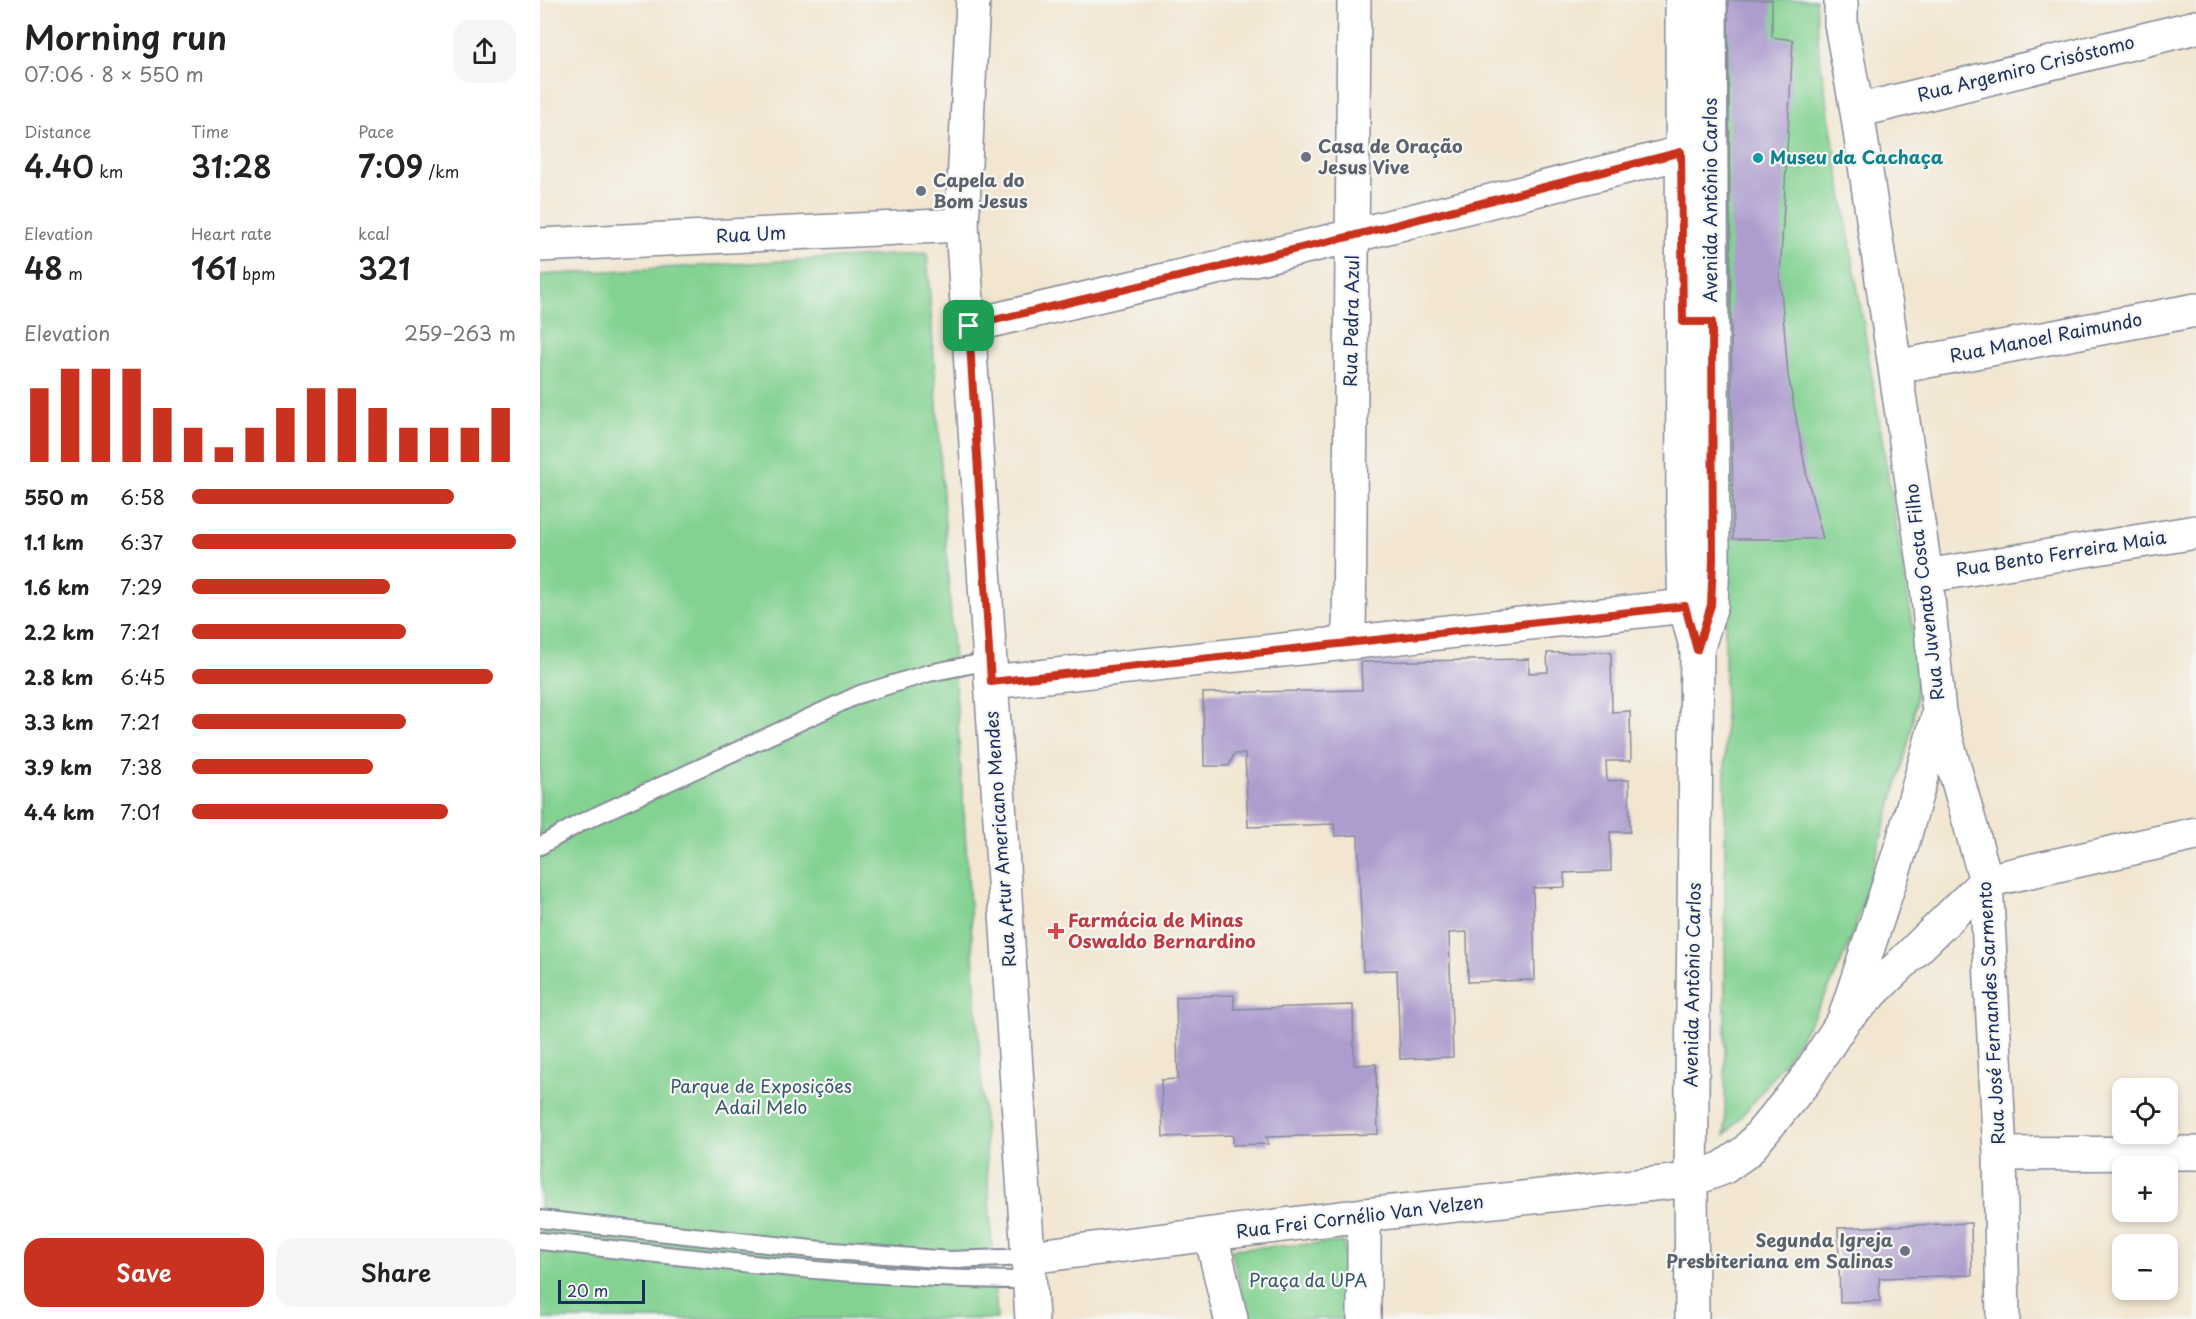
<!DOCTYPE html>
<meta charset="utf-8">
<style>
:root{--surface:#fff;--page:#f6f6f6;--text:#222;--muted:#767676;--accent:#c8321e}
body{margin:0;font-family:"Playpen Sans",sans-serif;background:var(--page);color:var(--text);height:100vh;display:flex;flex-direction:column;font-size:22px;white-space:nowrap}
*{box-sizing:border-box;margin:0}
p{font-size:20px;color:var(--muted)}
.icon{flex:none;width:33px;height:33px;fill:none;stroke:currentColor;stroke-width:2;stroke-linecap:round;stroke-linejoin:round}
.map{position:relative;flex:1;overflow:hidden}
.side{display:flex;flex-direction:column;background:var(--surface);width:540px}
.side>*{flex:none}
.fabs{position:absolute;left:1572px;top:1078px;display:grid;gap:12px}
.fabs a{display:grid;place-items:center;width:66px;height:66px;border-radius:12px;background:var(--surface);box-shadow:0 3px 9px #0003;font-size:30px}
.scale{position:absolute;left:18px;bottom:15px;width:87px;box-sizing:border-box;padding-left:6px;border:3px solid #1b2f5e;border-top:0;font-size:16px;line-height:21px;white-space:nowrap;color:#1b2f5e;-webkit-text-stroke:4px #f6f6f2;paint-order:stroke}
.pin{position:absolute;display:grid;place-items:center;width:51px;height:51px;color:#fff;margin:-26px;border-radius:12px;box-shadow:0 3px 9px #0006}
.round{display:grid;place-items:center;flex:none;width:63px;height:63px;border-radius:18px;background:var(--page)}
.overview{display:flex;align-items:center;justify-content:space-between;height:102px;padding:0 24px}
h1{font-size:33px;font-weight:600;line-height:45px}
.figures{display:grid;grid-template-columns:repeat(3,1fr);gap:9px;height:102px;padding:6px 24px}
.figures div{display:grid;align-content:center}
.figures b{font-size:30px;font-weight:600}
.figures small{font-size:16px;font-weight:400}
.figures p{font-size:16px}
.chart{height:168px;padding:12px 24px}
.chart p{display:flex;justify-content:space-between}
.chart svg{width:100%;height:108px;margin-top:6px;stroke:var(--accent);stroke-width:6}
.primary-button{display:flex;gap:12px;margin-top:auto;padding:12px 24px}
.primary-button a{flex:1;height:69px;border-radius:18px;background:var(--accent);color:#fff;font-size:24px;font-weight:600;line-height:69px;text-align:center}
.primary-button a+a{background:var(--page);color:var(--text)}
ul{padding:0 24px;list-style:none;font-size:20px}
li{display:grid;grid-template-columns:96px 72px 1fr;align-items:center;height:45px}
li i{height:15px;border-radius:8px;background:var(--accent)}
main{display:flex;flex:1;min-height:0}
.map>svg:first-child{display:block}
.green{fill:#83d292;stroke:#4f8078;stroke-width:1.5}
.building{fill:#ad9dce}
.lines{fill:none;stroke-linecap:round;stroke-linejoin:round}
.service-casing{stroke:#868a98;stroke-width:20}
.minor-casing{stroke:#868a98;stroke-width:36}
.secondary-casing{stroke:#868a98;stroke-width:36}
.service{stroke:#fff;stroke-width:16}
.minor{stroke:#fff;stroke-width:33}
.secondary{stroke:#fff;stroke-width:33}
.route-casing{stroke:#fff;stroke-width:12}
.route{stroke:#c8321e;stroke-width:8}
.worship-dot{fill:#6b7280;stroke:#f6f6f2;stroke-width:2}
.culture-dot{fill:#0f9aa8;stroke:#f6f6f2;stroke-width:2}
.health-dot{fill:#e0444e;stroke:#f6f6f2;stroke-width:2}
.labels{text-anchor:middle;stroke-width:4.5;stroke-linejoin:round;paint-order:stroke}
.street-label{font-size:18px;fill:#1b2f5e;stroke:#f6f6f2}
.worship-label{font-size:18px;font-weight:bold;fill:#5b616d;stroke:#f6f6f2;text-anchor:start}
.culture-label{font-size:18px;font-weight:bold;fill:#0d838f;stroke:#f6f6f2;text-anchor:start}
.health-label{font-size:18px;font-weight:bold;fill:#be3a42;stroke:#f6f6f2;text-anchor:start}
.park-label{font-size:18px;fill:#35586b;stroke:#f6f6f2}
</style>
<main>
<section class="side">
<div class="overview"><div><h1>Morning run</h1><p>07:06 · 8 × 550 m</p></div><a class="round"><svg class="icon" aria-label="share" viewBox="0 0 24 24"><path d="M12 15V3M7 8l5-5 5 5M5 13v7h14v-7"/></svg></a></div>
<div class="figures">
<div><p>Distance</p><b>4.40<small> km</small></b></div>
<div><p>Time</p><b>31:28</b></div>
<div><p>Pace</p><b>7:09<small> /km</small></b></div>
</div>
<div class="figures">
<div><p>Elevation</p><b>48<small> m</small></b></div>
<div><p>Heart rate</p><b>161<small> bpm</small></b></div>
<div><p>kcal</p><b>321</b></div>
</div>
<div class="chart"><p><span>Elevation</span>259–263 m</p>
<svg viewBox="0 0 160 44" preserveAspectRatio="none"><path d="M5 44V14M15 44V6M25 44V6M35 44V6M45 44V22M55 44V30M65 44V38M75 44V30M85 44V22M95 44V14M105 44V14M115 44V22M125 44V30M135 44V30M145 44V30M155 44V22"/></svg>
</div>
<ul>
<li><b>550 m</b>6:58<i style="width:81%"></i></li>
<li><b>1.1 km</b>6:37<i style="width:100%"></i></li>
<li><b>1.6 km</b>7:29<i style="width:61%"></i></li>
<li><b>2.2 km</b>7:21<i style="width:66%"></i></li>
<li><b>2.8 km</b>6:45<i style="width:93%"></i></li>
<li><b>3.3 km</b>7:21<i style="width:66%"></i></li>
<li><b>3.9 km</b>7:38<i style="width:56%"></i></li>
<li><b>4.4 km</b>7:01<i style="width:79%"></i></li>
</ul>
<div class="primary-button"><a>Save</a><a>Share</a></div>
</section>
<div class="map">
<svg width="1656" height="1319" viewBox="0 0 1656 1319">
<rect width="100%" height="100%" fill="#f6f6f2"/>
<filter id="ink" filterUnits="userSpaceOnUse"><feTurbulence type="fractalNoise" baseFrequency=".0167" numOctaves="2"/><feDisplacementMap in="SourceGraphic" scale="12" xChannelSelector="R" yChannelSelector="G"/><feConvolveMatrix kernelMatrix="1 2 1 2 8 2 1 2 1" color-interpolation-filters="sRGB"/></filter>
<filter id="wash" filterUnits="userSpaceOnUse"><feTurbulence type="fractalNoise" baseFrequency=".008" numOctaves="4" result="noise"/><feDisplacementMap in="SourceGraphic" scale="24" xChannelSelector="R" yChannelSelector="G"/><feGaussianBlur stdDeviation="1.35" result="paint"/><feColorMatrix in="noise" values="0 0 0 0 0 0 0 0 0 0 0 0 0 0 0 0 0 1.4 0 .05"/><feComposite in="paint" operator="in"/></filter>
<g filter="url(#wash)">
<rect width="100%" height="100%" fill="#f2e6d1"/>
<g class="green">
<path d="M1182 0H1276L1279 53 1375 640C1383 706 1366 755 1347 818 1336 854 1327 891 1315 927 1288 1006 1240 1074 1185 1135V536Z"/>
<polygon points="387,253 457,1319 0,1319 0,275"/>
<polygon points="804,1242 806,1319 708,1319 691,1249"/>
</g>
<g id="blocks">
<g class="building">
<polygon points="1188,0 1232,0 1232,37 1253,40 1240,277 1248,375 1267,477 1283,539 1193,539"/>
<polygon points="1071,652 1072,712 1090,711 1091,761 1066,761 1067,781 1089,780 1090,832 1070,832 1071,871 1024,873 1025,887 993,888 995,980 928,982 927,932 909,933 913,1057 860,1059 857,970 823,971 818,835 795,836 794,824 708,827 705,754 694,754 689,766 664,766 663,693 822,690 821,662 989,659 989,673 1008,672 1007,653"/>
<polygon points="694,995 694,1009 813,1005 814,1065 836,1064 838,1134 726,1137 729,1144 693,1145 693,1135 623,1137 621,1080 638,1079 636,997"/>
<polygon points="1431,1223 1432,1275 1339,1278 1340,1301 1300,1302 1298,1228"/>
</g>
</g>
</g>
<g filter="url(#ink)">
<use href="#blocks" fill-opacity="0" stroke="#868a98" stroke-width="1.5"/>
<g class="lines">
<g class="service-casing">
<g id="service">
<polyline points="0,846 40,823 320,694 389,673 450,661"/>
<polyline points="0,1219 281,1250 410,1260 489,1257"/>
<path d="M0 1241C163 1259 326 1280 490 1280"/>
</g>
</g>
<g class="minor-casing">
<g id="minor">
<polyline points="433,0 422,225 492,1319"/>
<polyline points="1317,111 1656,27"/>
<polyline points="0,245 422,225"/>
<polyline points="429,326 812,236 1169,146"/>
<polyline points="1356,367 1656,310"/>
<polyline points="1386,576 1656,532"/>
<polyline points="809,642 814,0"/>
<polyline points="451,682 1145,606 1171,605"/>
<polyline points="1399,713 1446,881 1460,1154 1463,1319"/>
<polyline points="1307,1017 1446,881 1656,834"/>
<polyline points="1460,1154 1656,1153"/>
<polyline points="824,1215 824,1319"/>
<polyline points="671,1235 691,1319"/>
<polyline points="489,1257 824,1215 1151,1180 1183,1168 1207,1151 1264,1082 1304,1020 1362,845 1399,713 1386,576 1317,111 1301,24 1301,0"/>
</g>
</g>
<g class="secondary-casing">
<g id="secondary">
<polyline points="1142,0 1143,550 1145,606 1157,650"/>
<polyline points="1152,1319 1151,1180 1157,650 1171,605 1173,561 1170,0"/>
</g>
</g>
<use href="#service" class="service"/>
<use href="#minor" class="minor"/>
<use href="#secondary" class="secondary"/>
</g>
</g>
<g class="lines" filter="url(#ink)">
<g class="route-casing">
<polygon id="route" points="1141,152 1143,322 1172,322 1173,561 1171,605 1157,650 1145,606 451,682 429,326 812,236"/>
</g>
<use href="#route" class="route"/>
</g>
<g class="worship-dot">
<circle cx="766" cy="157" r="6"/>
<circle cx="381" cy="191" r="6"/>
<circle cx="1365" cy="1251" r="6"/>
</g>
<circle class="culture-dot" cx="1218" cy="158" r="6"/>
<path class="health-dot" d="M513 922h6v6h6v6h-6v6h-6v-6h-6v-6h6z"/>
<g class="labels">
<g class="street-label">
<text transform="translate(1486 69) rotate(-14)" y="6">Rua Argemiro Crisóstomo</text>
<text transform="translate(1171 200) rotate(-90)" y="6">Avenida Antônio Carlos</text>
<text transform="translate(211 235) rotate(-3)" y="6">Rua Um</text>
<text transform="translate(812 321) rotate(-89)" y="6">Rua Pedra Azul</text>
<text transform="translate(1506 338) rotate(-11)" y="6">Rua Manoel Raimundo</text>
<text transform="translate(1521 554) rotate(-9)" y="6">Rua Bento Ferreira Maia</text>
<text transform="translate(1385 592) rotate(-97)" y="6">Rua Juvenato Costa Filho</text>
<text transform="translate(461 839) rotate(-94)" y="6">Rua Artur Americano Mendes</text>
<text transform="translate(1153 985) rotate(-89)" y="6">Avenida Antônio Carlos</text>
<text transform="translate(1452 1013) rotate(-93)" y="6">Rua José Fernandes Sarmento</text>
<text transform="translate(820 1217) rotate(-7)" y="6">Rua Frei Cornélio Van Velzen</text>
</g>
<g class="worship-label">
<text x="778" y="153">Casa de Oração<tspan x="778" dy="21">Jesus Vive</tspan></text>
<text x="393" y="187">Capela do<tspan x="393" dy="21">Bom Jesus</tspan></text>
<text x="1353" y="1247" text-anchor="end">Segunda Igreja<tspan x="1353" dy="21">Presbiteriana em Salinas</tspan></text>
</g>
<g class="culture-label">
<text x="1230" y="164">Museu da Cachaça</text>
</g>
<g class="health-label">
<text x="528" y="927">Farmácia de Minas<tspan x="528" dy="21">Oswaldo Bernardino</tspan></text>
</g>
<g class="park-label">
<text x="221" y="1093">Parque de Exposições<tspan x="221" dy="21">Adail Melo</tspan></text>
<text x="768" y="1287">Praça da UPA</text>
</g>
</g>
</svg>
<div class="fabs">
<a><svg class="icon" aria-label="locate" viewBox="0 0 24 24"><circle cx="12" cy="12" r="6"/><path d="M12 2v4M12 18v4M2 12h4M18 12h4"/></svg></a>
<a>+</a>
<a>−</a>
</div>
<div class="scale">20 m</div>
<div class="pin" style="left:429px;top:326px;background:#1e9e55"><svg class="icon" aria-label="arrive" viewBox="0 0 24 24"><path d="M6 21V4h12l-3 4 3 4H6"/></svg></div>
</div>
</main>
